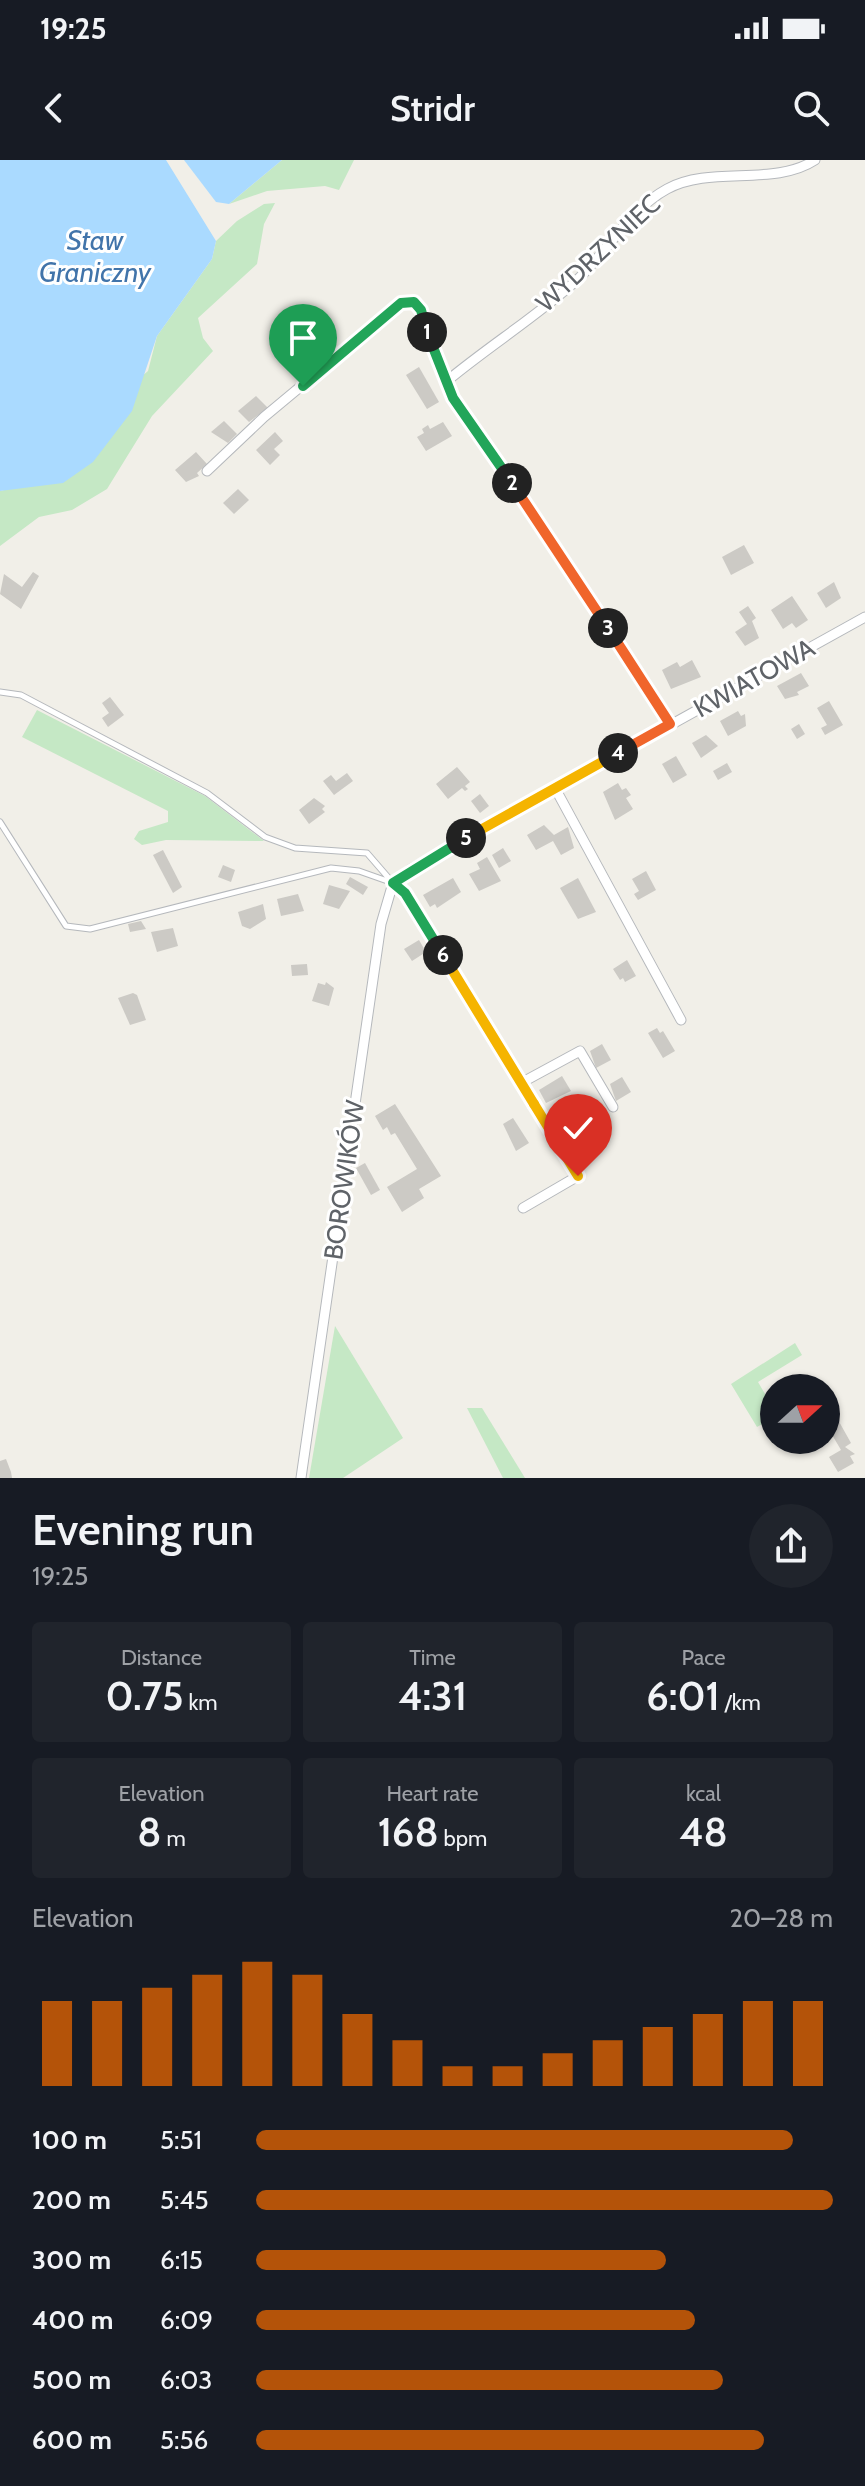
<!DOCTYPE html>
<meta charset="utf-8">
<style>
:root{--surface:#171b24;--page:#20242c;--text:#f1f3f6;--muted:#9ea1a6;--accent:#b45309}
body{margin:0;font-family:Cabin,sans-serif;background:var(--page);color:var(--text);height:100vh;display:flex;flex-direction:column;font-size:30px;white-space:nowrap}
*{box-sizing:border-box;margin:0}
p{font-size:26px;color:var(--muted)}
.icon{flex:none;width:44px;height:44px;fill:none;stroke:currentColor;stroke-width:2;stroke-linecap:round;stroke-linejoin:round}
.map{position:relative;height:1318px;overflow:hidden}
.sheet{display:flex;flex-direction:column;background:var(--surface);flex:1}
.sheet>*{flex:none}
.needle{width:52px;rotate:69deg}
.controls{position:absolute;left:760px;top:1214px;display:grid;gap:16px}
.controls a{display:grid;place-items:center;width:80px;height:80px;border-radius:50%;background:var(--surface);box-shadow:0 2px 6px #0004;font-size:40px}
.pin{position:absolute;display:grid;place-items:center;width:68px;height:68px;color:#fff;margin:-82px -34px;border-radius:50% 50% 50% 0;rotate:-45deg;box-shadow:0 0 8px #0007}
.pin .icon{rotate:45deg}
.km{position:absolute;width:40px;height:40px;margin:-20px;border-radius:50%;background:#222;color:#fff;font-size:22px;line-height:40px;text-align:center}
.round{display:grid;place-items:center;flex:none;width:84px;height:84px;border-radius:42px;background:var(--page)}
.overview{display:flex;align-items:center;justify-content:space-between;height:136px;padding:0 32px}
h1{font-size:44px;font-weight:600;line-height:60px}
.figures{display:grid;grid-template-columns:repeat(3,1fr);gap:12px;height:136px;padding:8px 32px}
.figures div{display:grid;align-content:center;border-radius:8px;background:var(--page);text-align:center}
.figures b{font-size:40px;font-weight:600}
.figures small{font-size:22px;font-weight:400}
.figures p{font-size:22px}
.chart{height:224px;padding:16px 32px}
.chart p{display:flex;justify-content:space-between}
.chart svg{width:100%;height:144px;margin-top:8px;stroke:var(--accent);stroke-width:6}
ul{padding:0 32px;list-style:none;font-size:26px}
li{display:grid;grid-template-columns:128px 96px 1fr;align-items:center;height:60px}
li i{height:20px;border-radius:10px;background:var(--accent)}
.status{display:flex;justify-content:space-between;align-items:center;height:56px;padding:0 40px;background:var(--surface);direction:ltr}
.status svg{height:22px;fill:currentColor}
header{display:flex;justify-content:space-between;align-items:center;height:104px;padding:0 32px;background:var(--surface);font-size:36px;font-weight:600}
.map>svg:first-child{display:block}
.green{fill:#c5e8c5}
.water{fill:#aadaff}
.building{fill:#cccac5}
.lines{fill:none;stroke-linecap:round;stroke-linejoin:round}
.service-casing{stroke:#b5b8bc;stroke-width:7}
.minor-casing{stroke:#b5b8bc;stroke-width:11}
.service{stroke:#fff;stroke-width:5}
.minor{stroke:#fff;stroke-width:9}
.split-1-casing{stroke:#fff;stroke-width:16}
.split-2-casing{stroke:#fff;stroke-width:16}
.split-3-casing{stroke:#fff;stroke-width:16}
.split-4-casing{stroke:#fff;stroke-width:16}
.split-5-casing{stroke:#fff;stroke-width:16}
.split-6-casing{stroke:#fff;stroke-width:16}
.split-7-casing{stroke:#fff;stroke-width:16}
.split-8-casing{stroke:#fff;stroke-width:16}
.split-1{stroke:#22a559;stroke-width:10}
.split-2{stroke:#22a559;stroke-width:10}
.split-3{stroke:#f0652b;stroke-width:10}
.split-4{stroke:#f0652b;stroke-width:10}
.split-5{stroke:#f5b400;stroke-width:10}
.split-6{stroke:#22a559;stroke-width:10}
.split-7{stroke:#f5b400;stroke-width:10}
.split-8{stroke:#f5b400;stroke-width:10}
.labels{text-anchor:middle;stroke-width:6;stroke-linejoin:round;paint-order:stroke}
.street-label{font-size:26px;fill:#5f6368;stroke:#fff}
.water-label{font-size:28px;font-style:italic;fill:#4174aa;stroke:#fff}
</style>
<div class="status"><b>19:25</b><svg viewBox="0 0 49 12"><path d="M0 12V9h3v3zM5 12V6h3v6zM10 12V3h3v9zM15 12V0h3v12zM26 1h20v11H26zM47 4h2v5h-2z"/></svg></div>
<header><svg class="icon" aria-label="back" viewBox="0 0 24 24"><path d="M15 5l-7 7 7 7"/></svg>Stridr<svg class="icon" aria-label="search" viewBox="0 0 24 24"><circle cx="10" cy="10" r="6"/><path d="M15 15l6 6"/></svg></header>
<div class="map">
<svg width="865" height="1318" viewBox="0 0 865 1318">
<rect width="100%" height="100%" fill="#f1efe8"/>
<g class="green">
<polygon points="282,0 354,0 339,30 325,26 267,31 229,44"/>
<polygon points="275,43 264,64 257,104 198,158 203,178 213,191 152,256 107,329 72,350 39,357 0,386 0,331 9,329 148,211 157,176 212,99 216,81 237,61 264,44"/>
<polygon points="37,550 205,636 264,681 166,680 142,685 134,679 139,671 168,662 168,651 22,577"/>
<polygon points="335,1166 403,1278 343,1318 309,1318"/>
<polygon points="795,1183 802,1195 758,1222 774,1249 774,1257 757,1267 731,1224"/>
<polygon points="467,1248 482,1248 525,1318 503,1318"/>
</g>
<g class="water">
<polygon points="0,0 166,0 216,81 212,99 157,176 132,251 93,302 63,323 0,331"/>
<polygon points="184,0 282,0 229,44 216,42"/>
</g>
<g class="building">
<polygon points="300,172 311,183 299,193 289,182"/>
<polygon points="419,207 439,242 427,249 406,215"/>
<polygon points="256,236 268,248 249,262 238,251"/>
<polygon points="224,261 237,274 228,283 211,272"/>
<polygon points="443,262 452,276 426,291 417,277 424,273 422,269 428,265 430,269"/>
<polygon points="275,272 283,281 274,289 280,295 270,305 256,290"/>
<polygon points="196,292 207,304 197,313 199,316 186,322 175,310"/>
<polygon points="238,329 249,340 234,354 223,343"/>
<polygon points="744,385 754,403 731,415 722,397"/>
<polygon points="33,412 39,416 21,449 0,434 4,414 22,427"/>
<polygon points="834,422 841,438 826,448 817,433"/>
<polygon points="792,436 808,460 796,468 792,463 783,469 771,450"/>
<polygon points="748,446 756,458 752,461 759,478 745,486 735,472 747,464 739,452"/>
<polygon points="692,500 701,517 671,529 662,510 677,502 680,507"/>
<polygon points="801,513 809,526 797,532 799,535 785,539 777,526"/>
<polygon points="110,537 124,555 108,567 102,558 109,553 102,543"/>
<polygon points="829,541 843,565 825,575 821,568 827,565 817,548"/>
<polygon points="738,551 741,556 745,554 746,566 728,576 720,561"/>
<polygon points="799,564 805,574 797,579 791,569"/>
<polygon points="706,575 718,586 701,598 692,583"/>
<polygon points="676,596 687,615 673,623 662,604"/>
<polygon points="727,603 732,612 718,620 713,611"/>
<polygon points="457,607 470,622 465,626 468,629 465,631 462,628 448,639 436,624"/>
<polygon points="347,613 353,621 334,635 323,621 331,615 336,621"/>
<polygon points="618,623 622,630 626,628 631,635 626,638 633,649 615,660 603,632"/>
<polygon points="480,634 489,646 480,653 471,641"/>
<polygon points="314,638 325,646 322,649 325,652 309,664 299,650"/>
<polygon points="544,665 554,675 568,667 574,688 561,695 553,681 536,690 527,675"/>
<polygon points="503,688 511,701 499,708 492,695"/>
<polygon points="163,690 182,727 173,733 153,695"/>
<polygon points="487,697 501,721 479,731 469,714 480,709 477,703"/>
<polygon points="223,705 235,710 231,722 218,717"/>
<polygon points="646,711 656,730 638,740 634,734 639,731 632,719"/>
<polygon points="350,717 368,727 363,735 346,724"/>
<polygon points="453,718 461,732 437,748 435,744 430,747 423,735"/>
<polygon points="578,718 596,752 578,759 560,728"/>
<polygon points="329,725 350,731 339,749 323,744"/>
<polygon points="298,734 304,751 281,756 277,739"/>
<polygon points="263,744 266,759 250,769 242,766 238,752"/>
<polygon points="141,761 146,769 130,772 128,764"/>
<polygon points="173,768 178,786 157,792 151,772"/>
<polygon points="419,780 426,792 412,801 404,789"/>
<polygon points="627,800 636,816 625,822 623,818 620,820 613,809"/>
<polygon points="307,804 308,815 292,816 291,805"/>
<polygon points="326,822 334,828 329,846 312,841 318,823 325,825"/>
<polygon points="133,833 137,835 146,860 130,865 118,838"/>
<polygon points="657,868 660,873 663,871 675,891 663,898 648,873"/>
<polygon points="602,884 611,900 596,908 590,891"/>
<polygon points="562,916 571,931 546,943 539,930"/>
<polygon points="622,917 631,932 616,941 610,924"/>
<polygon points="395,944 441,1016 419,1029 424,1038 402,1052 387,1027 417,1009 395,973 391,975 387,967 383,970 375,956"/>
<polygon points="513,958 529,983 516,991 503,964"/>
<polygon points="365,1003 380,1030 371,1035 356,1008"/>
<polygon points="837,1258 851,1283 845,1287 855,1294 850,1296 854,1303 838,1312 829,1297 841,1290 831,1273 826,1274 826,1265"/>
<polygon points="6,1299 11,1312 12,1318 0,1318 0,1301"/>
</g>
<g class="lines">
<g class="service-casing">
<polyline id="service" points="0,532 21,535 207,633 265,677 295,688 367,693 393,723 359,711 331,708 90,769 66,766 0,662"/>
</g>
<g class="minor-casing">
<g id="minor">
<polyline points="207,311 264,257 401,143 414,142 421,150 447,221"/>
<path d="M670 564 453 238 447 221C489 186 536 157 577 120 607 92 630 49 667 29 711 5 774 27 815 0"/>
<polyline points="555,628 681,860"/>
<polyline points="393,723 405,733 578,1016 523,1048"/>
<polyline points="521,923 580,891 613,947"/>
<polyline points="301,1318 381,764 393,723 411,709 865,457"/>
</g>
</g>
<use href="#service" class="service"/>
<use href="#minor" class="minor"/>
</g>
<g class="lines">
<g class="split-1-casing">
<polyline id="split-1" points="303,226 401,143 414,142 421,150 427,172"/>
</g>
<g class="split-2-casing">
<polyline id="split-2" points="427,172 453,238 512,323"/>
</g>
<g class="split-3-casing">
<polyline id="split-3" points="512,323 608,468"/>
</g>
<g class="split-4-casing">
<polyline id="split-4" points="608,468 670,564 618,593"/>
</g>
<g class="split-5-casing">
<polyline id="split-5" points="466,678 618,593"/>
</g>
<g class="split-6-casing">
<polyline id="split-6" points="443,795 405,733 393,723 466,678"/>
</g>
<g class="split-7-casing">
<polyline id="split-7" points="443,795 534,944"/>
</g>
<g class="split-8-casing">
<polyline id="split-8" points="534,944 578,1016"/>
</g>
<use href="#split-1" class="split-1"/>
<use href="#split-2" class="split-2"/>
<use href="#split-3" class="split-3"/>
<use href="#split-4" class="split-4"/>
<use href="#split-5" class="split-5"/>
<use href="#split-6" class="split-6"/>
<use href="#split-7" class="split-7"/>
<use href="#split-8" class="split-8"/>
</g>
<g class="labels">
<g class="street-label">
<text transform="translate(598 93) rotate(-43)" y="9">WYDRZYNIEC</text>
<text transform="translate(754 518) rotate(-29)" y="9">KWIATOWA</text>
<text transform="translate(344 1020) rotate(-82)" y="9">BOROWIKÓW</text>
</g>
<g class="water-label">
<text x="95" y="90">Staw<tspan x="95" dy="32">Graniczny</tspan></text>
</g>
</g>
</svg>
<div class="controls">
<a><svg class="needle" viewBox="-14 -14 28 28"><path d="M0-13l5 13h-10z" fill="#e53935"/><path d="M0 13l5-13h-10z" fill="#9ea1a6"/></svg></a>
</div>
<div class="pin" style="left:303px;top:226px;background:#1e9e55"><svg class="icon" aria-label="arrive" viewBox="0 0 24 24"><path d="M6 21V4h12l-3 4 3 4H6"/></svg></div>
<div class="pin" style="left:578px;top:1016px;background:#d93025"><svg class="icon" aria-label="check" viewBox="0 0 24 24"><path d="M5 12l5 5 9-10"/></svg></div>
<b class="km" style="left:427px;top:172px">1</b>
<b class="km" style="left:512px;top:323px">2</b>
<b class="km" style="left:608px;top:468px">3</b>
<b class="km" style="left:618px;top:593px">4</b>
<b class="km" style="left:466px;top:678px">5</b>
<b class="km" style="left:443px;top:795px">6</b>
</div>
<section class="sheet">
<div class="overview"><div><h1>Evening run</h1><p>19:25</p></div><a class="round"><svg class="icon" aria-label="share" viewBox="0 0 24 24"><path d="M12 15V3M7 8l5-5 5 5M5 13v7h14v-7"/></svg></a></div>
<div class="figures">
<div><p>Distance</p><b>0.75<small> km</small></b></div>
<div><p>Time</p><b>4:31</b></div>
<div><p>Pace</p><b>6:01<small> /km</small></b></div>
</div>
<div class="figures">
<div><p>Elevation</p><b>8<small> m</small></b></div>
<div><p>Heart rate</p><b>168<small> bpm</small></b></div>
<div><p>kcal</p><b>48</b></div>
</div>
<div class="chart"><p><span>Elevation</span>20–28 m</p>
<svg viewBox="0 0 160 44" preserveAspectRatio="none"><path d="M5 44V18M15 44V18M25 44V14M35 44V10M45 44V6M55 44V10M65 44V22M75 44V30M85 44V38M95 44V38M105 44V34M115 44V30M125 44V26M135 44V22M145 44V18M155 44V18"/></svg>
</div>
<ul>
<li><b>100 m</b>5:51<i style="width:93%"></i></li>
<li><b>200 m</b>5:45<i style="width:100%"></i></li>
<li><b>300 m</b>6:15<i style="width:71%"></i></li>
<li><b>400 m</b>6:09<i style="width:76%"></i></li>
<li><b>500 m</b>6:03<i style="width:81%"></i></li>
<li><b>600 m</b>5:56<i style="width:88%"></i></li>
</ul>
</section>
